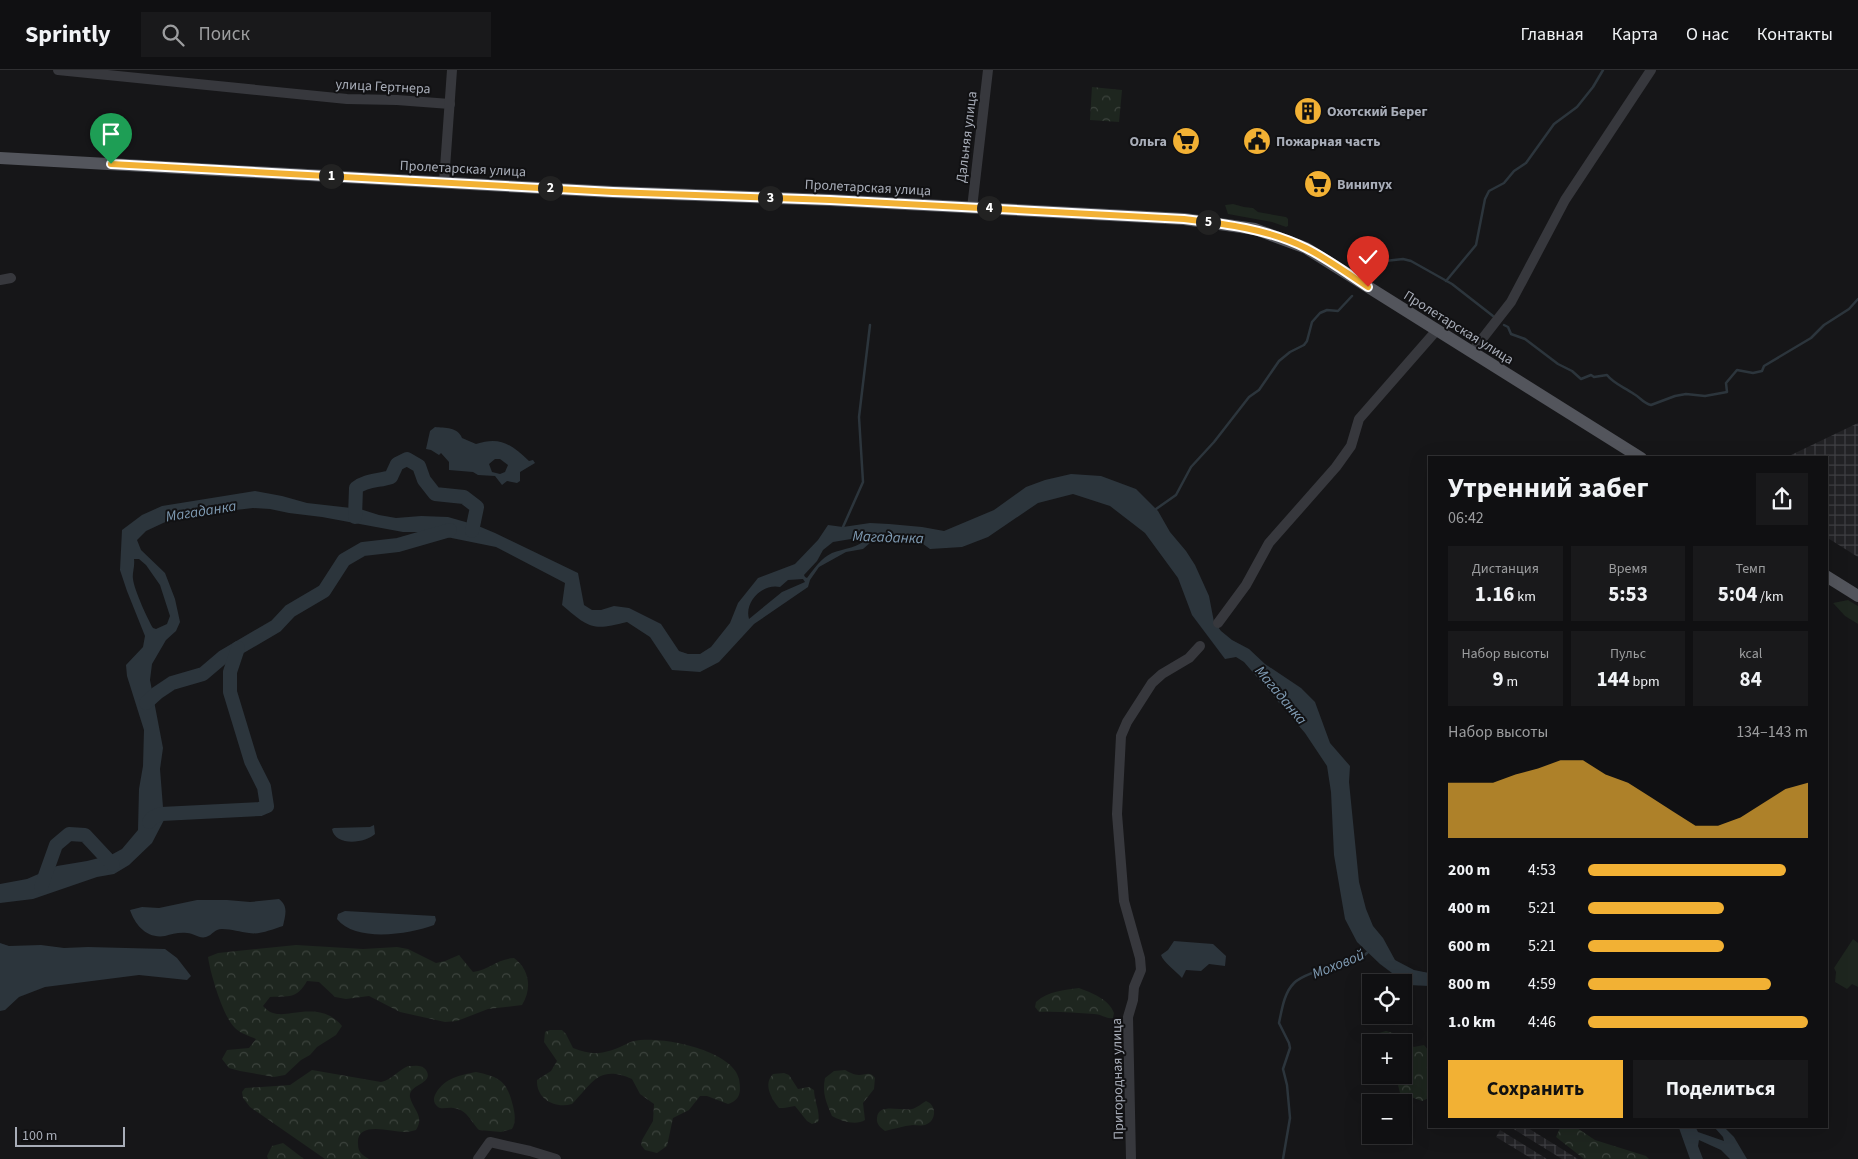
<!DOCTYPE html>
<html lang="ru">
<meta charset="utf-8">
<style>
:root{--surface:#101012;--page:#19191b;--text:#f1f3f6;--muted:#9c9d9f;--line:#303032;--accent:#f2b134}
body{margin:0;font-family:"Source Sans 3",sans-serif;background:var(--page);color:var(--text);height:100vh;display:flex;flex-direction:column;font-size:19px;white-space:nowrap}
*{box-sizing:border-box;margin:0}
p{font-size:16px;color:var(--muted)}
.icon{flex:none;width:28px;height:28px;fill:none;stroke:currentColor;stroke-width:2;stroke-linecap:round;stroke-linejoin:round}
.map{position:relative;flex:1;overflow:hidden}
.side{position:absolute;left:1428px;top:386px;width:400px;height:672px;display:flex;flex-direction:column;background:var(--surface);border-radius:0px;box-shadow:0 5px 20px #0002,0 0 0 1px var(--line)}
.side>*{flex:none}
.controls{position:absolute;left:1362px;top:904px;display:grid;gap:10px}
.controls a{display:grid;place-items:center;width:50px;height:50px;border-radius:0px;background:var(--surface);box-shadow:0 5px 20px #0002,0 0 0 1px var(--line);font-size:25px}
.scale{position:absolute;left:15px;bottom:12px;width:110px;box-sizing:border-box;padding-left:5px;border:2px solid #a8adb8;border-top:0;font-size:14px;line-height:18px;white-space:nowrap;color:#a8adb8;-webkit-text-stroke:4px #111113;paint-order:stroke}
.pin{position:absolute;display:grid;place-items:center;width:42px;height:42px;color:#fff;margin:-51px -21px;border-radius:50% 50% 50% 0;rotate:-45deg;box-shadow:0 0 5px #0007}
.pin .icon{rotate:45deg}
.km{position:absolute;width:25px;height:25px;margin:-12px;border-radius:50%;background:#222;color:#fff;font-size:14px;line-height:25px;text-align:center}
.round{display:grid;place-items:center;flex:none;width:52px;height:52px;border-radius:0px;background:var(--page)}
.headline{display:flex;align-items:center;justify-content:space-between;height:85px;padding:0 20px}
h1{font-size:28px;font-weight:700;line-height:38px}
.stats{display:grid;grid-template-columns:repeat(3,1fr);gap:8px;height:85px;padding:5px 20px}
.stats div{display:grid;align-content:center;border-radius:0px;background:var(--page);text-align:center}
.stats b{font-size:21px;font-weight:700}
.stats small{font-size:14px;font-weight:400}
.stats p{font-size:14px}
.chart{height:140px;padding:10px 20px}
.chart p{display:flex;justify-content:space-between}
.chart svg{width:100%;height:90px;margin-top:5px;fill:var(--accent);opacity:.7}
.action{display:flex;gap:10px;margin-top:auto;padding:10px 20px}
.action a{flex:1;height:58px;border-radius:0px;background:var(--accent);color:#111;font-size:20px;font-weight:700;line-height:58px;text-align:center}
.action a+a{background:var(--page);color:var(--text)}
ul{padding:0 20px;list-style:none;font-size:16px}
li{display:grid;grid-template-columns:80px 60px 1fr;align-items:center;height:38px}
li i{height:12px;border-radius:6px;background:var(--accent)}
header{display:flex;align-items:center;gap:30px;box-sizing:border-box;height:70px;padding:0 25px;background:var(--surface);border-bottom:1px solid var(--line)}
header strong{font-size:24px}
nav{display:flex;gap:28px;margin-inline-start:auto;font-size:18px}
.search{width:350px;height:45px;background:var(--page);display:flex;align-items:center;gap:12px;box-sizing:border-box;padding:0 18px;border-radius:0px;color:var(--muted);font-size:19px}
.map>svg:first-child{display:block}
.industrial{fill:url(#industrial-grid)}
.grass{fill:#1e261f}
.forest{fill:url(#forest-crowns)}
.water{fill:#2c353c;fill-rule:evenodd}
.lines{fill:none;stroke-linecap:round;stroke-linejoin:round}
.stream{stroke:#2c353c;stroke-width:2.5}
.river{stroke:#2c353c;stroke-width:14}
.minor{stroke:#37383d;stroke-width:10}
.major{stroke:#53555c;stroke-width:12}
.route-casing{stroke:#fff;stroke-width:10}
.route{stroke:#f2b134;stroke-width:6}
.labels{text-anchor:middle;stroke-width:4;stroke-linejoin:round;paint-order:stroke}
.street-label{font-size:14px;fill:#a8adb8;stroke:#111113}
.poi-label{font-size:14px;font-weight:bold;fill:#a8adb8;stroke:#111113;text-anchor:start}
.water-label{font-size:15px;font-style:italic;fill:#7f9bb3;stroke:#111113}
</style>
<header>
<strong>Sprintly</strong>
<div class="search"><svg class="icon" aria-label="search" viewBox="0 0 24 24"><circle cx="10" cy="10" r="6"/><path d="M15 15l6 6"/></svg>Поиск</div>
<nav><a>Главная</a><a>Карта</a><a>О нас</a><a>Контакты</a></nav>
</header>
<div class="map">
<svg width="1858" height="1089" viewBox="0 0 1858 1089">
<defs>
<pattern id="industrial-grid" width="8" height="8" patternUnits="userSpaceOnUse" patternTransform="scale(1.25)"><rect width="8" height="8" fill="#222225"/><path d="M0 4h8M4 0v8" fill="none" stroke="#3f3f43"/></pattern>
<pattern id="forest-crowns" width="20" height="18" patternUnits="userSpaceOnUse" patternTransform="scale(1.25)"><rect width="20" height="18" fill="#1e261f"/><path d="M2 6a3 3 0 1 1 6 0M12 15a3 3 0 1 1 6 0" fill="none" stroke="#3c433d"/></pattern>
</defs>
<rect width="100%" height="100%" fill="#161618"/>
<g class="industrial">
<polygon points="1858,353 1858,487 1826,467 1826,388 1789,387 1791,385"/>
<polygon points="1512,1058 1528,1058 1578,1089 1562,1089"/>
<polygon points="1500,1060 1547,1089 1532,1089 1496,1067"/>
</g>
<g class="grass">
<polygon points="1233,134 1244,137 1253,138 1258,142 1286,147 1288,149 1288,156 1286,157 1272,152 1228,144 1225,135"/>
<polygon points="1848,530 1858,536 1858,554 1845,546 1833,533"/>
<polygon points="1853,869 1858,873 1858,917 1852,914 1847,919 1835,912 1836,902 1834,898"/>
</g>
<g class="forest">
<polygon points="1092,17 1122,20 1119,52 1090,50"/>
<path d="M296 875 363 879 397 877 408 879 436 893 445 891 459 885 473 902C489 900 497 889 514 888 530 900 532 919 522 935L488 939 457 951 445 952 400 942 369 926 346 929 335 927 319 912 307 911C297 929 289 926 270 927L263 936C266 939 269 942 273 943 279 945 286 944 292 943 312 940 329 940 342 956L336 965 317 977 310 985 301 990 285 1005 274 1007 240 1001 229 998 222 989 227 980 249 978 256 969C249 966 240 963 235 958 223 947 210 902 208 887L218 883Z"/>
<path d="M1079 918C1092 923 1109 929 1114 943L1113 948C1106 949 1101 944 1094 944 1075 943 1057 941 1039 942L1035 937 1036 932C1048 921 1064 920 1079 918Z"/>
<path d="M550 960H562L566 964 573 978C591 985 601 985 620 977 625 975 629 972 634 971 660 965 733 980 739 1009 741 1021 741 1030 728 1034L707 1026H700L689 1040 673 1048 667 1076 657 1083 645 1080 641 1075 642 1070 653 1051 654 1034 640 1024 632 1009C598 994 592 1014 572 1034 555 1039 536 1029 537 1010L551 1001 557 991 544 972 545 962Z"/>
<polygon points="1386,961 1410,968 1412,970 1411,975 1414,977 1424,975 1429,981 1429,1028 1422,1031 1400,1023 1398,1015 1384,1005 1404,1005 1404,972 1374,972 1379,963"/>
<path d="M408 996C414 996 422 994 426 1000 435 1014 408 1014 410 1027 413 1040 425 1046 416 1060 412 1061 408 1062 404 1062 391 1062 356 1050 358 1074 358 1082 362 1085 369 1089H325L250 1037 243 1028 242 1022 245 1018 290 1015 312 1000 381 1012C393 1009 397 1001 408 996Z"/>
<path d="M845 1000C849 1002 854 1005 859 1005 867 1005 869 1001 875 1008L874 1019 863 1033 865 1050C856 1056 841 1051 832 1046 826 1032 822 1023 825 1008L834 1001Z"/>
<path d="M476 1002C500 1007 507 1011 513 1036 515 1044 516 1052 512 1059L501 1062 479 1060C471 1052 467 1039 453 1038 448 1037 442 1040 438 1037 433 1033 433 1028 436 1023 445 1008 460 1005 476 1002Z"/>
<path d="M784 1003 789 1005 798 1019 809 1017 814 1020C814 1030 821 1044 818 1052L812 1054 807 1051 795 1036 784 1038H779C771 1028 763 1014 773 1004Z"/>
<path d="M926 1031C937 1035 937 1051 925 1055 921 1056 917 1055 913 1055 903 1056 894 1059 885 1061 881 1058 876 1054 877 1048 878 1032 903 1042 912 1039 917 1038 922 1033 926 1031Z"/>
<polygon points="1560,1058 1577,1058 1595,1070 1646,1086 1649,1089 1584,1089 1556,1067"/>
<polygon points="283,1073 304,1089 268,1089 267,1086 272,1076"/>
</g>
<g class="water">
<path d="M435 357C445 358 458 357 462 368L476 374C500 366 511 374 529 391L533 390 535 393 520 402V411L517 413 507 411 502 415 495 406 478 405 473 402 449 400V392L441 383 439 385 431 380 426 379 430 361ZM495 389H500L508 395 505 402 500 404 492 402 489 394Z"/>
<path d="M1071 404 1101 406 1136 419 1158 441 1170 462 1186 481 1195 495 1209 526 1214 552 1221 561 1232 570 1249 579 1265 594 1301 618 1315 632 1330 673 1350 696 1349 712 1359 812 1366 839 1373 856 1383 868 1395 890 1414 900 1429 903V916L1408 915 1380 894 1357 872 1345 849 1334 785 1331 722 1327 696 1305 663 1244 592 1236 587 1225 589 1192 545 1178 508 1145 463 1110 436 1073 424 1038 433 988 467 962 477 930 479 919 471 871 472 863 479 846 482 819 497 810 510 808 517 754 554 719 592 700 602 672 600 650 567 627 552C592 561 589 558 562 535L565 513 496 477 422 462H403L322 447 289 443 270 439 253 438 176 447 146 461 137 470 141 480 165 503 175 529 180 552 176 561 166 570 152 594 150 610 163 678 160 699 164 750 152 773 129 795 114 804 97 807 33 829 0 833V814L27 809 57 796 87 791 111 785 122 779 138 760 139 719 143 696 144 660 127 606 126 595 143 577 145 566 127 521 120 500 122 460 142 445 162 436 255 421 282 426 307 433 360 439 379 445 396 448 421 446 448 447 476 455 495 463 578 503 584 535 592 540H601L614 536 629 538 661 554 679 581 688 584H700L711 577 730 553 738 533 758 508 795 494 818 470 828 455 843 457 870 453 889 454 922 457 944 461 994 440 1026 417 1045 410ZM857 468H868C860 477 843 479 832 483 821 488 814 499 807 508L805 507 804 505 817 491 823 480 833 472ZM134 489H139L146 495 160 515 170 546 167 554 156 559 153 558C147 548 134 519 133 509 132 503 135 497 134 489ZM788 510 803 509 805 512 782 522 749 549C744 532 763 513 780 517Z"/>
<path d="M374 755 375 764C366 773 335 777 332 759L334 758 370 757Z"/>
<path d="M279 829C289 837 285 845 283 856 273 859 260 865 249 863 240 862 232 859 222 859 214 859 213 865 206 867 199 869 194 863 187 863 179 862 172 864 165 866 147 869 135 855 130 840L142 837 159 838 197 830H227L250 832Z"/>
<path d="M345 841 435 846 436 850 434 855C410 864 356 873 337 849L338 844Z"/>
<path d="M1174 871 1213 874 1226 886 1225 896 1209 894 1201 901 1186 900 1182 908C1176 901 1163 892 1161 885L1168 880Z"/>
<polygon points="0,873 9,876 41,875 64,878 88,877 165,879 177,888 191,906 187,910 139,905 45,917 19,927 5,940 0,941"/>
<polygon points="1679,1058 1696,1058 1698,1062 1724,1071 1723,1067 1715,1058 1725,1058 1734,1067 1747,1089 1730,1089 1721,1080 1699,1070 1698,1076 1703,1089 1690,1089"/>
</g>
<g class="lines">
<g class="stream">
<polyline points="1378,199 1385,191 1403,189 1411,191 1452,214 1493,246"/>
<polyline points="1446,211 1476,175 1485,129 1489,121 1504,113 1514,101 1526,93 1554,54 1577,37 1593,17 1603,0"/>
<path d="M1504 255 1508 257 1511 264 1525 269 1558 294 1572 301 1581 309 1591 305 1594 307 1607 305C1614 314 1624 317 1634 324 1641 328 1643 333 1651 335L1675 326 1686 324 1705 326 1727 322 1726 313 1737 300 1753 303 1762 301 1764 296 1811 268 1824 255 1849 239 1858 229"/>
<polyline points="1156,439 1176,425 1191,397 1214,372 1249,327 1259,320 1279,291 1290,282 1304,275 1307,271 1312,252 1320,243 1327,240 1338,241 1352,226"/>
<polyline points="843,457 863,412 859,347 870,255"/>
<path d="M1283 1089 1290 1048 1287 1015 1283 999 1290 978 1289 973 1279 953C1282 939 1284 923 1294 913 1303 904 1330 897 1342 894 1353 892 1362 889 1370 880"/>
</g>
<g class="river">
<path d="M355 447 356 418C365 410 379 411 391 407L397 394 407 389 419 396 424 410 435 424 464 427 477 437 472 461"/>
<polyline points="146,633 157,623 172,613 203,604 223,587 276,556 290,541 324,521 344,490 363,479 398,475 450,460"/>
<polyline points="149,752 152,748 161,744 260,739 267,736 264,717 251,691 230,622 230,602 238,578"/>
<polyline points="41,817 56,775 69,764 85,765 113,795"/>
</g>
<g class="minor">
<polyline points="58,0 347,29 397,30 450,34"/>
<polyline points="444,112 452,0"/>
<polyline points="972,138 988,0"/>
<polyline points="0,210 11,208"/>
<polyline points="1472,282 1511,232 1565,130 1651,0"/>
<polyline points="1218,553 1246,515 1269,473 1336,397 1351,376 1359,349 1436,261"/>
<polyline points="478,1089 490,1072 530,1081 556,1089"/>
<polyline points="1131,1089 1128,947 1133,930 1134,917 1141,900 1140,888 1124,831 1117,744 1121,666 1127,652 1152,613 1162,604 1189,588 1200,576"/>
</g>
<g class="major">
<polyline points="0,88 613,122 830,130 1184,149 1255,159 1306,178 1641,388"/>
<polyline points="1826,506 1858,526"/>
</g>
</g>
<g class="lines">
<g class="route-casing">
<path id="route" d="M111 94 613 122 830 130 1184 149C1226 154 1268 159 1306 178 1328 189 1348 204 1368 217"/>
</g>
<use href="#route" class="route"/>
</g>
<defs>
<g id="building-disc" transform="scale(1.4375)"><circle r="9.5" fill="#f2b134" stroke="#111113"/><path d="M-4-6H4V6H1V3H-1V6H-4ZM-2.5-4.3h1.7v1.8h-1.7ZM.8-4.3h1.7v1.8H.8ZM-2.5-1h1.7V.8h-1.7ZM.8-1h1.7V.8H.8Z" fill="#111"/></g>
<g id="supermarket-disc" transform="scale(1.4375)"><circle r="9.5" fill="#f2b134" stroke="#111113"/><path d="M-6-5.5h2.5l.6 2H6L4.5 2H-2.5L-4.4-4H-6ZM-1.5 3.2a1.3 1.3 0 1 0 .1 0ZM3 3.2a1.3 1.3 0 1 0 .1 0Z" fill="#111"/></g>
<g id="civic-disc" transform="scale(1.4375)"><circle r="9.5" fill="#f2b134" stroke="#111113"/><path d="M-.6-6.5H3V-4.5H.6V-3L4-1V1h2V6H-6V1h2V-1L-.6-3ZM-1.2 2.5V6h2.4V2.5Z" fill="#111"/></g>
</defs>
<g fill-rule="evenodd">
<use href="#building-disc" x="1308" y="41"/>
<use href="#supermarket-disc" x="1186" y="71"/>
<use href="#civic-disc" x="1257" y="71"/>
<use href="#supermarket-disc" x="1318" y="114"/>
</g>
<g class="labels">
<g class="street-label">
<text transform="translate(383 16) rotate(3)" y="5">улица Гертнера</text>
<text transform="translate(966 67) rotate(-83)" y="5">Дальняя улица</text>
<text transform="translate(463 98) rotate(3)" y="5">Пролетарская улица</text>
<text transform="translate(868 117) rotate(3)" y="5">Пролетарская улица</text>
<text transform="translate(1459 257) rotate(32)" y="5">Пролетарская улица</text>
<text transform="translate(1117 1009) rotate(-91)" y="5">Пригородная улица</text>
</g>
<g class="poi-label">
<text x="1327" y="46">Охотский Берег</text>
<text x="1167" y="76" text-anchor="end">Ольга</text>
<text x="1276" y="76">Пожарная часть</text>
<text x="1337" y="119">Винипух</text>
</g>
<g class="water-label">
<text transform="translate(201 441) rotate(-9)" y="5">Магаданка</text>
<text transform="translate(888 467) rotate(2)" y="5">Магаданка</text>
<text transform="translate(1281 625) rotate(50)" y="5">Магаданка</text>
<text transform="translate(1338 894) rotate(-22)" y="5">Моховой</text>
</g>
</g>
</svg>
<div class="controls">
<a><svg class="icon" aria-label="locate" viewBox="0 0 24 24"><circle cx="12" cy="12" r="6"/><path d="M12 2v4M12 18v4M2 12h4M18 12h4"/></svg></a>
<a>+</a>
<a>−</a>
</div>
<div class="scale">100 m</div>
<div class="pin" style="left:111px;top:94px;background:#1e9e55"><svg class="icon" aria-label="arrive" viewBox="0 0 24 24"><path d="M6 21V4h12l-3 4 3 4H6"/></svg></div>
<div class="pin" style="left:1368px;top:217px;background:#d93025"><svg class="icon" aria-label="check" viewBox="0 0 24 24"><path d="M5 12l5 5 9-10"/></svg></div>
<b class="km" style="left:331px;top:106px">1</b>
<b class="km" style="left:550px;top:118px">2</b>
<b class="km" style="left:770px;top:128px">3</b>
<b class="km" style="left:989px;top:138px">4</b>
<b class="km" style="left:1208px;top:152px">5</b>
<section class="side">
<div class="headline"><div><h1>Утренний забег</h1><p>06:42</p></div><a class="round"><svg class="icon" aria-label="share" viewBox="0 0 24 24"><path d="M12 15V3M7 8l5-5 5 5M5 13v7h14v-7"/></svg></a></div>
<div class="stats">
<div><p>Дистанция</p><b>1.16<small> km</small></b></div>
<div><p>Время</p><b>5:53</b></div>
<div><p>Темп</p><b>5:04<small> /km</small></b></div>
</div>
<div class="stats">
<div><p>Набор высоты</p><b>9<small> m</small></b></div>
<div><p>Пульс</p><b>144<small> bpm</small></b></div>
<div><p>kcal</p><b>84</b></div>
</div>
<div class="chart"><p><span>Набор высоты</span>134–143 m</p>
<svg viewBox="0 0 160 44" preserveAspectRatio="none"><path d="M0 44V17L10 17L20 17L30 13L40 10L50 6L60 6L70 13L80 17L90 24L100 31L110 38L120 38L130 34L140 27L150 20L160 17V44z"/></svg>
</div>
<ul>
<li><b>200 m</b>4:53<i style="width:90%"></i></li>
<li><b>400 m</b>5:21<i style="width:62%"></i></li>
<li><b>600 m</b>5:21<i style="width:62%"></i></li>
<li><b>800 m</b>4:59<i style="width:83%"></i></li>
<li><b>1.0 km</b>4:46<i style="width:100%"></i></li>
</ul>
<div class="action"><a>Сохранить</a><a>Поделиться</a></div>
</section>
</div>
